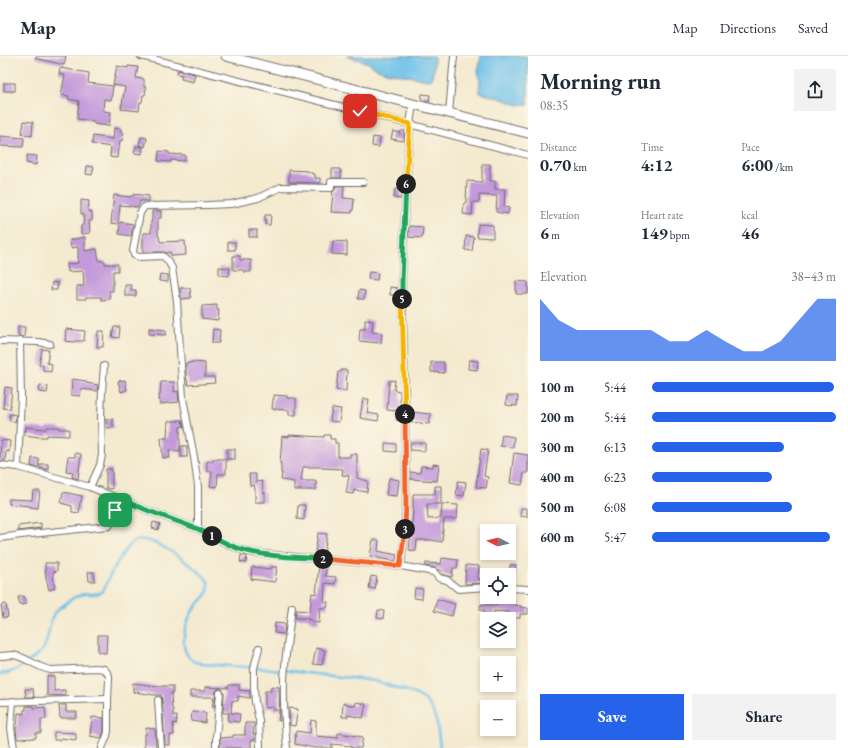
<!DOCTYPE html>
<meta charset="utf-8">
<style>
:root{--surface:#fff;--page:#f2f2f3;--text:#1f2937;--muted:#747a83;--line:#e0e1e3;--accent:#2563eb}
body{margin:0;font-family:"EB Garamond",serif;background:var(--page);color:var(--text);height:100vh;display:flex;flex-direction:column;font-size:15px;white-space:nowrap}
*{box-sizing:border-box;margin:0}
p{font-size:13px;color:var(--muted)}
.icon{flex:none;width:22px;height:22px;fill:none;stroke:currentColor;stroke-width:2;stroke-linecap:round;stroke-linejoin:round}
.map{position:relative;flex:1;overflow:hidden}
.drawer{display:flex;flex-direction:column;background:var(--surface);width:320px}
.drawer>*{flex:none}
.needle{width:26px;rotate:277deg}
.fabs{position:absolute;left:480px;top:468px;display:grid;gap:8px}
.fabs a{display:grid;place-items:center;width:36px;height:36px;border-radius:0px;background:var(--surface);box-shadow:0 2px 6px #0003;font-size:20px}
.pin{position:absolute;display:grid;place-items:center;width:34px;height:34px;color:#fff;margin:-17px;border-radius:8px;box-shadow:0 2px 6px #0006}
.km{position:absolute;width:20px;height:20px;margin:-10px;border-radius:50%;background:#222;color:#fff;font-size:11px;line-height:20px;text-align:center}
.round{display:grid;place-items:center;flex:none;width:42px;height:42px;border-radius:0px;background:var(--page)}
.headline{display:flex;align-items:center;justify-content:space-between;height:68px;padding:0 12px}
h1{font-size:22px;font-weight:700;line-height:30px}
.stats{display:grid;grid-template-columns:repeat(3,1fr);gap:6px;height:68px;padding:4px 12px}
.stats div{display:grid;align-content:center}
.stats b{font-size:17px;font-weight:700}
.stats small{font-size:11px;font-weight:400}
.stats p{font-size:11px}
.chart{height:112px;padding:8px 12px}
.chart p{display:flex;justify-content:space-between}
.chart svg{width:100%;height:72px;margin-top:4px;fill:var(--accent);opacity:.7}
.button{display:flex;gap:8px;margin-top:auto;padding:8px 12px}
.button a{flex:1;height:46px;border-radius:0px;background:var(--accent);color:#fff;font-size:16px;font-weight:700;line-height:46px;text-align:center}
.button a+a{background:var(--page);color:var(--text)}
ul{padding:0 12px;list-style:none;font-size:13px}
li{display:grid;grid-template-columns:64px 48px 1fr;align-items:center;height:30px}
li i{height:10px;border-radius:5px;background:var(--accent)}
header{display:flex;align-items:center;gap:24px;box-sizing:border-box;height:56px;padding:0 20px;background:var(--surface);border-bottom:1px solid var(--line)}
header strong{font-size:19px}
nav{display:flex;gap:22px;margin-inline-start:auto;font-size:14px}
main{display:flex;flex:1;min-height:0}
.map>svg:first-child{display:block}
.water{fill:#6ec2ea;stroke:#4c768a}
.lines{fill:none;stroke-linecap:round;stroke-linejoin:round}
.stream{stroke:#6ec2ea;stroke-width:2.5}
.building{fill:#c399db}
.street-casing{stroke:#716e65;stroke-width:8}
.secondary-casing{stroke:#716e65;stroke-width:11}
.street{stroke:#fff;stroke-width:6}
.secondary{stroke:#fff;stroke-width:9}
.split-1-casing{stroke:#fff;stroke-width:8}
.split-2-casing{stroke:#fff;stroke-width:8}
.split-3-casing{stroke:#fff;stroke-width:8}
.split-4-casing{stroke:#fff;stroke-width:8}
.split-5-casing{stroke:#fff;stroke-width:8}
.split-6-casing{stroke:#fff;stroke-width:8}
.split-7-casing{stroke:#fff;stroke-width:8}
.split-1{stroke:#22a559;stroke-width:5}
.split-2{stroke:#22a559;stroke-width:5}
.split-3{stroke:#f0652b;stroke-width:5}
.split-4{stroke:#f0652b;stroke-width:5}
.split-5{stroke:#f5b400;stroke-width:5}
.split-6{stroke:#22a559;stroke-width:5}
.split-7{stroke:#f5b400;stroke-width:5}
</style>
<header>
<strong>Map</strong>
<nav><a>Map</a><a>Directions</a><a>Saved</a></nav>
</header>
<main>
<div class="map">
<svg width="528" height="692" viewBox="0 0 528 692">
<rect width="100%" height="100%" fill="#fcf5e5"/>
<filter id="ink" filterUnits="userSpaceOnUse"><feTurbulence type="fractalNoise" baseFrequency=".025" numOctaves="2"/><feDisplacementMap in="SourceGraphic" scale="8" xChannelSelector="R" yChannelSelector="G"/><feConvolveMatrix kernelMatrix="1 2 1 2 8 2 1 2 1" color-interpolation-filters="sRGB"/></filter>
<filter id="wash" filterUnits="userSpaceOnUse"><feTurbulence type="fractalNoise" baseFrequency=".012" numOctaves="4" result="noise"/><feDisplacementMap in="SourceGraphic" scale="16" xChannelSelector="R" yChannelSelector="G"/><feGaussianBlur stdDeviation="0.9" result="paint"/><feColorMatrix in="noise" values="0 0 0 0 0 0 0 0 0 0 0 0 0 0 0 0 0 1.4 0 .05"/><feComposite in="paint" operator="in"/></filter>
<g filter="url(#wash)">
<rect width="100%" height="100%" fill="#f4ead0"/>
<g class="water">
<polygon points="346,0 434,0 434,13 431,23 428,24 423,23 386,16 375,12 369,7"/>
<polygon points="481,0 526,0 528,3 528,50 526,48 518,49 496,41 480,37 479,35 480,25 478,16"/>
</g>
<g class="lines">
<path class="stream" d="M0 618C9 618 17 614 25 608 31 604 39 599 43 593 51 581 47 563 58 553 60 551 63 550 65 548 69 545 73 541 78 540 80 539 82 538 84 538 90 537 96 540 101 536 105 534 106 527 108 523 113 514 125 490 134 486 143 481 157 487 165 492 174 497 205 518 208 526 212 538 199 546 193 554 185 568 177 594 193 605 195 606 199 607 202 608L273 613 340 621 371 624 407 635 417 639 425 644 432 653 437 667 440 692"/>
</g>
<g id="blocks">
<g class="building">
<polygon points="36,0 66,0 64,9 35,2"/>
<polygon points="117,10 128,12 128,10 138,11 136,22 144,23 144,31 146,31 145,39 143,39 142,46 140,46 139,55 121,53 125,31 113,29"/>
<polygon points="60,12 89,17 88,27 113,30 111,44 104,43 103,55 111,56 109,70 94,68 94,65 77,63 79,45 68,43 69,40 61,39 65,19 59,18"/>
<polygon points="178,14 195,18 193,26 181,23 182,19 177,18"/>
<rect x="4" y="27" width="11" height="8"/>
<polygon points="422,38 430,39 429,46 421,44"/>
<polygon points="24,65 33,66 32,80 22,78"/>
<polygon points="114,72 121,73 121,77 123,77 122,85 120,84 119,93 118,93 117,102 110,101 111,91 92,88 93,80 113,83"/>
<polygon points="393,75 400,77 401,75 405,75 404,85 391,83"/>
<polygon points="0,80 24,82 23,91 0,90"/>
<polygon points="141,81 147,82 145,91 139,89"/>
<polygon points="373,81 380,82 379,91 372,90"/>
<polygon points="136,90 143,91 142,98 134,97"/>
<polygon points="159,95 169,96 169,98 185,99 185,105 171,104 171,106 158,105"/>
<polygon points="27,99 37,100 36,109 26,107"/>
<polygon points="482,108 490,108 490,125 495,125 495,133 505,133 504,151 509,152 508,158 496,156 497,140 479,139 479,146 473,146 472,159 463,158 464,147 466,147 467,125 482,126"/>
<polygon points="87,110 94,111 92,119 86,118"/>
<polygon points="332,113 340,113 340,114 341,114 341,122 332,122"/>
<polygon points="289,114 308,115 308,116 312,117 312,118 315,118 315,122 320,122 320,127 289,126"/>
<polygon points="336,130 344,130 343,142 354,143 353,154 352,154 352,157 331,156 333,137 332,136 335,134"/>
<polygon points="395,133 401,134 401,143 394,142"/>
<polygon points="134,138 149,140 148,145 140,145 138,151 120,149 120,150 118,168 111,167 114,139 130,141 130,140 134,140"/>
<polygon points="81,144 89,145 88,156 92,156 92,165 89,165 90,177 81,178 81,170 83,169 84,158 81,158"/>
<polygon points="152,155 161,155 161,162 158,162 158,180 159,180 160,186 185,185 186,199 172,200 172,199 171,199 170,196 166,197 163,196 143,196 143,177 151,177 151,165 152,165"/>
<polygon points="265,159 271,159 270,169 265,168"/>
<polygon points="120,166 133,168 131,180 119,178"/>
<polygon points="478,168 493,169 493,182 477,181"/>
<polygon points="409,170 423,171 422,182 408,181"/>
<rect x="249" y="174" width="8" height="7"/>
<polygon points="466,180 474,181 472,195 465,194"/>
<polygon points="85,181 85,195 97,193 99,205 105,205 105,208 118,208 118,215 113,215 113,235 109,235 110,243 101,244 101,241 86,241 86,243 77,243 77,230 84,230 83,215 68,216 67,208 78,207 78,191 71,192 70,184"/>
<polygon points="333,185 347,186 347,199 332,198"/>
<rect x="228" y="186" width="7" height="8"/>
<polygon points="233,200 240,200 240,204 251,204 251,216 244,216 244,214 233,214"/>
<polygon points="219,211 230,212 229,220 219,219"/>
<polygon points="369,216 378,217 377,224 368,223"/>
<polygon points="160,218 168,219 168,226 159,225"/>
<polygon points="516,225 528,226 528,238 516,238"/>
<polygon points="52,226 58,227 57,234 51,234"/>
<polygon points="125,229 131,229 131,234 136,234 136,240 125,240"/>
<polygon points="390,231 398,232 398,239 390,239"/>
<polygon points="180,232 190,232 191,242 181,243"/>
<polygon points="359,234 365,235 364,243 358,243"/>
<polygon points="217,249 217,254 219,254 218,265 202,263 202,250"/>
<polygon points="365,264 373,265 372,276 382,277 381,287 359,285 360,273 365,273"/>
<polygon points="18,271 25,271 24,281 18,280"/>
<polygon points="114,271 120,271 119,282 112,281"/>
<polygon points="149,272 166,274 166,279 149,278"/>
<polygon points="66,273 85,275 84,285 75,285 74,286 65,285"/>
<polygon points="213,273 220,274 219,287 212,287"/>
<polygon points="98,275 104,275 103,291 97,291"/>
<polygon points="42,293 49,294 47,307 52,308 51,316 43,314 43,309 39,309"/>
<polygon points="469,304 478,305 477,314 468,313"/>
<polygon points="191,306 205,307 205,321 214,321 215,327 188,329 187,323 186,323 186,307 191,307"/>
<polygon points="431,306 444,306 444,317 431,316"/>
<polygon points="341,314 347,314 346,335 336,334 338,316 341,316"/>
<polygon points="72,323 86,325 86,327 98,329 97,335 81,333 80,340 71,339"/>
<polygon points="125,324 127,334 121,336 118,325"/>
<polygon points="395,324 394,334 400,335 400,346 401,346 401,365 396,364 397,355 387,354 389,325"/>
<polygon points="161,326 174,326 174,336 178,335 179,346 160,348 159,339 160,339"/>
<polygon points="40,329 48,330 47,337 39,336"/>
<polygon points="5,331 12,332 10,353 3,352"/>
<polygon points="274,339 287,340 287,342 296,342 296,359 289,359 289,354 272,353 273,343 274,343"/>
<polygon points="507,340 518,340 517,350 506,349"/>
<polygon points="363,343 369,343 367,357 379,359 378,365 360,362"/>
<polygon points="332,352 341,353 339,366 330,365"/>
<polygon points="410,356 431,358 429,368 410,366"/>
<polygon points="10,358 16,359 15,366 9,365"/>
<polygon points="106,363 113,363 113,372 107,372"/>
<polygon points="178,364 182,364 184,370 180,371 180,395 169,394 170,402 163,402 161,382 167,382 168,365 179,365"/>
<polygon points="26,371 44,373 46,373 47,371 59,371 59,373 69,373 69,380 47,379 47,381 39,381 25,379"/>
<polygon points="289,379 306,380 324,381 324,379 330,379 330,383 335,383 335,387 338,387 338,401 350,401 350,398 357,398 357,422 368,425 367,436 354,434 353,438 346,437 349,420 342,419 343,413 322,412 322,411 303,411 301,425 316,425 316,434 294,434 294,426 281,424 282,417 281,417 281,408 280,408 282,380 289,381"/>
<polygon points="502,379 514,381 513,391 500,390"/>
<polygon points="1,384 10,385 9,396 6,395 5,405 0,405"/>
<polygon points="385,387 396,388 396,396 385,395"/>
<polygon points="410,387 425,387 425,395 410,394"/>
<rect x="181" y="390" width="6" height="11"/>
<rect x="227" y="393" width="8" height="10"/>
<polygon points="481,393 488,394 484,420 488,421 486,432 476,431"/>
<polygon points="75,397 81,398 78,423 72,421 73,416 66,415 68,401 75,401"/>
<polygon points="514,397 528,399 528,417 524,417 522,429 510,427"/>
<polygon points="32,402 39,403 38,412 31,410"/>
<polygon points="213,403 226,403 226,418 218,418 217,431 210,430 212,415 207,415 207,405 213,405"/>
<polygon points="40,408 48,408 48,414 40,412"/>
<polygon points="433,408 439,409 437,425 410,423 410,416 420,417 421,410 433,411"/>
<polygon points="106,413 112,413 112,433 106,432"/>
<polygon points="249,418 256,418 256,426 262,425 263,437 265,436 265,446 255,446 255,433 254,429 250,430"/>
<polygon points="389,422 399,424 397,440 386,439"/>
<polygon points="458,425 466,426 464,440 456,439"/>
<polygon points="435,430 441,430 441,448 427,448 428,463 441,462 442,448 458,449 457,463 444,463 442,486 431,484 417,484 416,495 409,494 413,456 413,438 435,438"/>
<polygon points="33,435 40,435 38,452 30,451 30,450 9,448 9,443 32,444"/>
<polygon points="63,436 82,440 81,446 80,446 79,457 72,456 72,450 61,447"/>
<polygon points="298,449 305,449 304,464 297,463"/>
<polygon points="521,452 527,452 527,461 520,460"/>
<polygon points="153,466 160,468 158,474 152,472"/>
<polygon points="41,467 41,472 18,475 18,470"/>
<polygon points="318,477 327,478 324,499 315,498"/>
<polygon points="373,484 379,484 378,495 397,499 396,505 389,504 378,502 378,501 370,500"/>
<polygon points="241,499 247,500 246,507 240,506"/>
<polygon points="442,502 458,504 457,512 453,512 452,521 442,518 441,514 438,514 435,512 425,510 426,507 441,508"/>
<polygon points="45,507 57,507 57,515 53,516 54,527 55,532 49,534 46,522"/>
<polygon points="319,509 327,510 325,520 336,521 335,528 325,527 324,546 328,546 327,552 320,552 319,567 312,566 312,564 308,564 308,562 295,562 296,554 310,555 312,537 316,538"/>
<polygon points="466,509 479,510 478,523 487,523 487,527 465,528"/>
<polygon points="510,509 516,509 515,517 510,517"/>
<polygon points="252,511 271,513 271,511 277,511 275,526 251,523"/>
<polygon points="88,516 94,516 95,525 89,525"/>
<polygon points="371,520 377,521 375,533 369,532"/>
<polygon points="415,532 423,533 422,543 414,542"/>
<polygon points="24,540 26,548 20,549 18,541"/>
<polygon points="497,541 514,541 514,549 521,550 520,551 528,552 528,558 520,558 520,562 509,562 509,556 494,555 494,563 484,563 484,554 480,554 480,549 496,549"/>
<polygon points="437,543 455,548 452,560 434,555"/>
<polygon points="6,548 8,561 3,562 1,549"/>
<polygon points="378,554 384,555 383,563 377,562"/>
<polygon points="275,567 285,568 284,578 274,577"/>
<polygon points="98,579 107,579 106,597 98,596"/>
<polygon points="316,592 325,594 322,609 313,608"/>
<polygon points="47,620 54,620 54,635 65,634 65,640 47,639"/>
<polygon points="133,627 158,630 173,630 173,637 171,637 172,653 173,653 173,660 177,660 176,668 173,667 174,679 170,679 170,689 165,689 162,644 161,639 154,639 149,638 133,636"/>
<polygon points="229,629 239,629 239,634 250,635 250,642 238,640 238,645 232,645 231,657 240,658 239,666 228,665 229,657 223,657 224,637 222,633 218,633 216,635 214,651 212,651 214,641 190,641 190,635 205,635 205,631 228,632"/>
<polygon points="271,630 279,631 280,665 278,665 279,654 273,654 273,651 265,652 265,635 271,635"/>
<polygon points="25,633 33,633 34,641 26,641"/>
<polygon points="356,646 366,648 363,662 348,659 348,661 342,661 343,647 355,650"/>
<polygon points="59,649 66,649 66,656 77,656 76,662 60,662"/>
<polygon points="26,650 34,650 34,652 45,651 46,663 41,663 41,677 36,677 36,682 17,683 16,672 17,671 18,657 24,658 24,654 26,654"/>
<polygon points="289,652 298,653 295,670 290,669"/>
<polygon points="192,656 206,657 205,667 191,665"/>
<polygon points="92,661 104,662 104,675 101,682 90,680"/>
<polygon points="311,664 316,665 316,680 338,682 338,677 363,681 361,692 351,692 351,690 332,688 332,692 315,692 295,688 296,675 310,677"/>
<polygon points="245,667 254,667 253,678 255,678 255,684 251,684 251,692 220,692 220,682 233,681 233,679 245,679"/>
<polygon points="146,672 155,673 156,692 144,692 144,679 146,679"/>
<polygon points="54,676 76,677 76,684 61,682 61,684 54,684"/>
</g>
</g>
</g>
<g filter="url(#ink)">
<use href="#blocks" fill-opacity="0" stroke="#716e65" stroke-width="1"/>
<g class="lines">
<g class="street-casing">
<g id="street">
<polyline points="141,0 359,55 528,99"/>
<polyline points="449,57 454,0"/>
<polyline points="0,285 39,286 50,288"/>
<polyline points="0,409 18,411 90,431 149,455 198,473 229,489 242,494 254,497 274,499 401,510 434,516 439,522 447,524 458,533 487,531"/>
<polyline points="18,411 21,341 20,285"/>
<polyline points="90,431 100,409 102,399 101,361 102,335 104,310"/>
<polyline points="198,473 198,430 194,401 183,342 177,245 172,212 168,205 163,200 139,201 134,199 133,195 140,157 144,151 147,150 208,149 231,148 258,142 281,131 331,132 331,126 363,126"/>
<polyline points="0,482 21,479 109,470 113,464 117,442"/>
<polyline points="401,510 404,482 406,448 405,336 402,225 406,131 410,68 413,48"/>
<polyline points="509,532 528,533"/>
<polyline points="259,592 254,612 254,632 255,646 259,664 260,692"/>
<path d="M0 600C4 600 9 599 13 599 27 601 37 612 51 614L96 612 104 613 106 615 109 620V624L108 643V675L107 680 102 692"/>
<polyline points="158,644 161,692"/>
<polyline points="13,645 11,672 14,692"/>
<polyline points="0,646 108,643"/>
<polyline points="216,692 216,681 220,637"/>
<path d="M287 692C285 670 283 647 284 624 285 600 289 575 292 551"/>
</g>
</g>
<g class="secondary-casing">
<polyline id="secondary" points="226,0 413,48 528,77"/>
</g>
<use href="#street" class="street"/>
<use href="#secondary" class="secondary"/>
</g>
</g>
<g class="lines" filter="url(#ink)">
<g class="split-1-casing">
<polyline id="split-1" points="115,454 117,442 149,455 198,473 212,480"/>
</g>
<g class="split-2-casing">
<path id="split-2" d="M212 480C222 485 232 491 243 494 268 501 297 501 323 503"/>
</g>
<g class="split-3-casing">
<polyline id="split-3" points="323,503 400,510 405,473"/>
</g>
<g class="split-4-casing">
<polyline id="split-4" points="405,473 406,448 405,358"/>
</g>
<g class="split-5-casing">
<polyline id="split-5" points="402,243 405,358"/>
</g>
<g class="split-6-casing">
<polyline id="split-6" points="402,243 402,225 406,128"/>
</g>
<g class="split-7-casing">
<polyline id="split-7" points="360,55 410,68 406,128"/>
</g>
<use href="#split-1" class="split-1"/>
<use href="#split-2" class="split-2"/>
<use href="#split-3" class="split-3"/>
<use href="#split-4" class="split-4"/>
<use href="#split-5" class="split-5"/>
<use href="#split-6" class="split-6"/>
<use href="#split-7" class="split-7"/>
</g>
</svg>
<div class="fabs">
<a><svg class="needle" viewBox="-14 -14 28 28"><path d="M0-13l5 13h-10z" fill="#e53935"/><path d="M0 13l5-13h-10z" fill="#747a83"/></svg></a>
<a><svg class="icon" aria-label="locate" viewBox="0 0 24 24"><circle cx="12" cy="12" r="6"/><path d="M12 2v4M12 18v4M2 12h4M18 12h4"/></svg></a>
<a><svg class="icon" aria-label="layers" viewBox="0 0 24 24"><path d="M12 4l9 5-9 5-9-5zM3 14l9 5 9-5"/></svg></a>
<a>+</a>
<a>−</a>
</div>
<div class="pin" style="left:115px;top:454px;background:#1e9e55"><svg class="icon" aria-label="arrive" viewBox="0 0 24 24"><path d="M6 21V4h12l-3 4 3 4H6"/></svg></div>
<div class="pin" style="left:360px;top:55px;background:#d93025"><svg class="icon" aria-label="check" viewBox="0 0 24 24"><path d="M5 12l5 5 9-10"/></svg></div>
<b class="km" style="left:212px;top:480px">1</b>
<b class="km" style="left:323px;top:503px">2</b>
<b class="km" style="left:405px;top:473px">3</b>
<b class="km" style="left:405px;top:358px">4</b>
<b class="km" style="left:402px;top:243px">5</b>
<b class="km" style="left:406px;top:128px">6</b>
</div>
<section class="drawer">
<div class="headline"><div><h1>Morning run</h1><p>08:35</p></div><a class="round"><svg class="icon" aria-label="share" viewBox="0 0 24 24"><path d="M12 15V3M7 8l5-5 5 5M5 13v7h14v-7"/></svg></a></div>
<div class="stats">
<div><p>Distance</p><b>0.70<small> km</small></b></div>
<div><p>Time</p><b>4:12</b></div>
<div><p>Pace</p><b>6:00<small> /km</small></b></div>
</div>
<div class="stats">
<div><p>Elevation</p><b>6<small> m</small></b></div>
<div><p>Heart rate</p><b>149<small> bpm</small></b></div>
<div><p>kcal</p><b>46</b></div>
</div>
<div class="chart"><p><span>Elevation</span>38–43 m</p>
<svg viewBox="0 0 160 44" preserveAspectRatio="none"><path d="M0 44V6L10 19L20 25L30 25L40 25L50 25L60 25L70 32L80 32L90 25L100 32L110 38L120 38L130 32L140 19L150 6L160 6V44z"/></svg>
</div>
<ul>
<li><b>100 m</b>5:44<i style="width:99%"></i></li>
<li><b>200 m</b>5:44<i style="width:100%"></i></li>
<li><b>300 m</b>6:13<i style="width:72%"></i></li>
<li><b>400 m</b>6:23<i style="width:65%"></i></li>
<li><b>500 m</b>6:08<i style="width:76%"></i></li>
<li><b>600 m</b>5:47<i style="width:97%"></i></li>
</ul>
<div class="button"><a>Save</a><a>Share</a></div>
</section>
</main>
